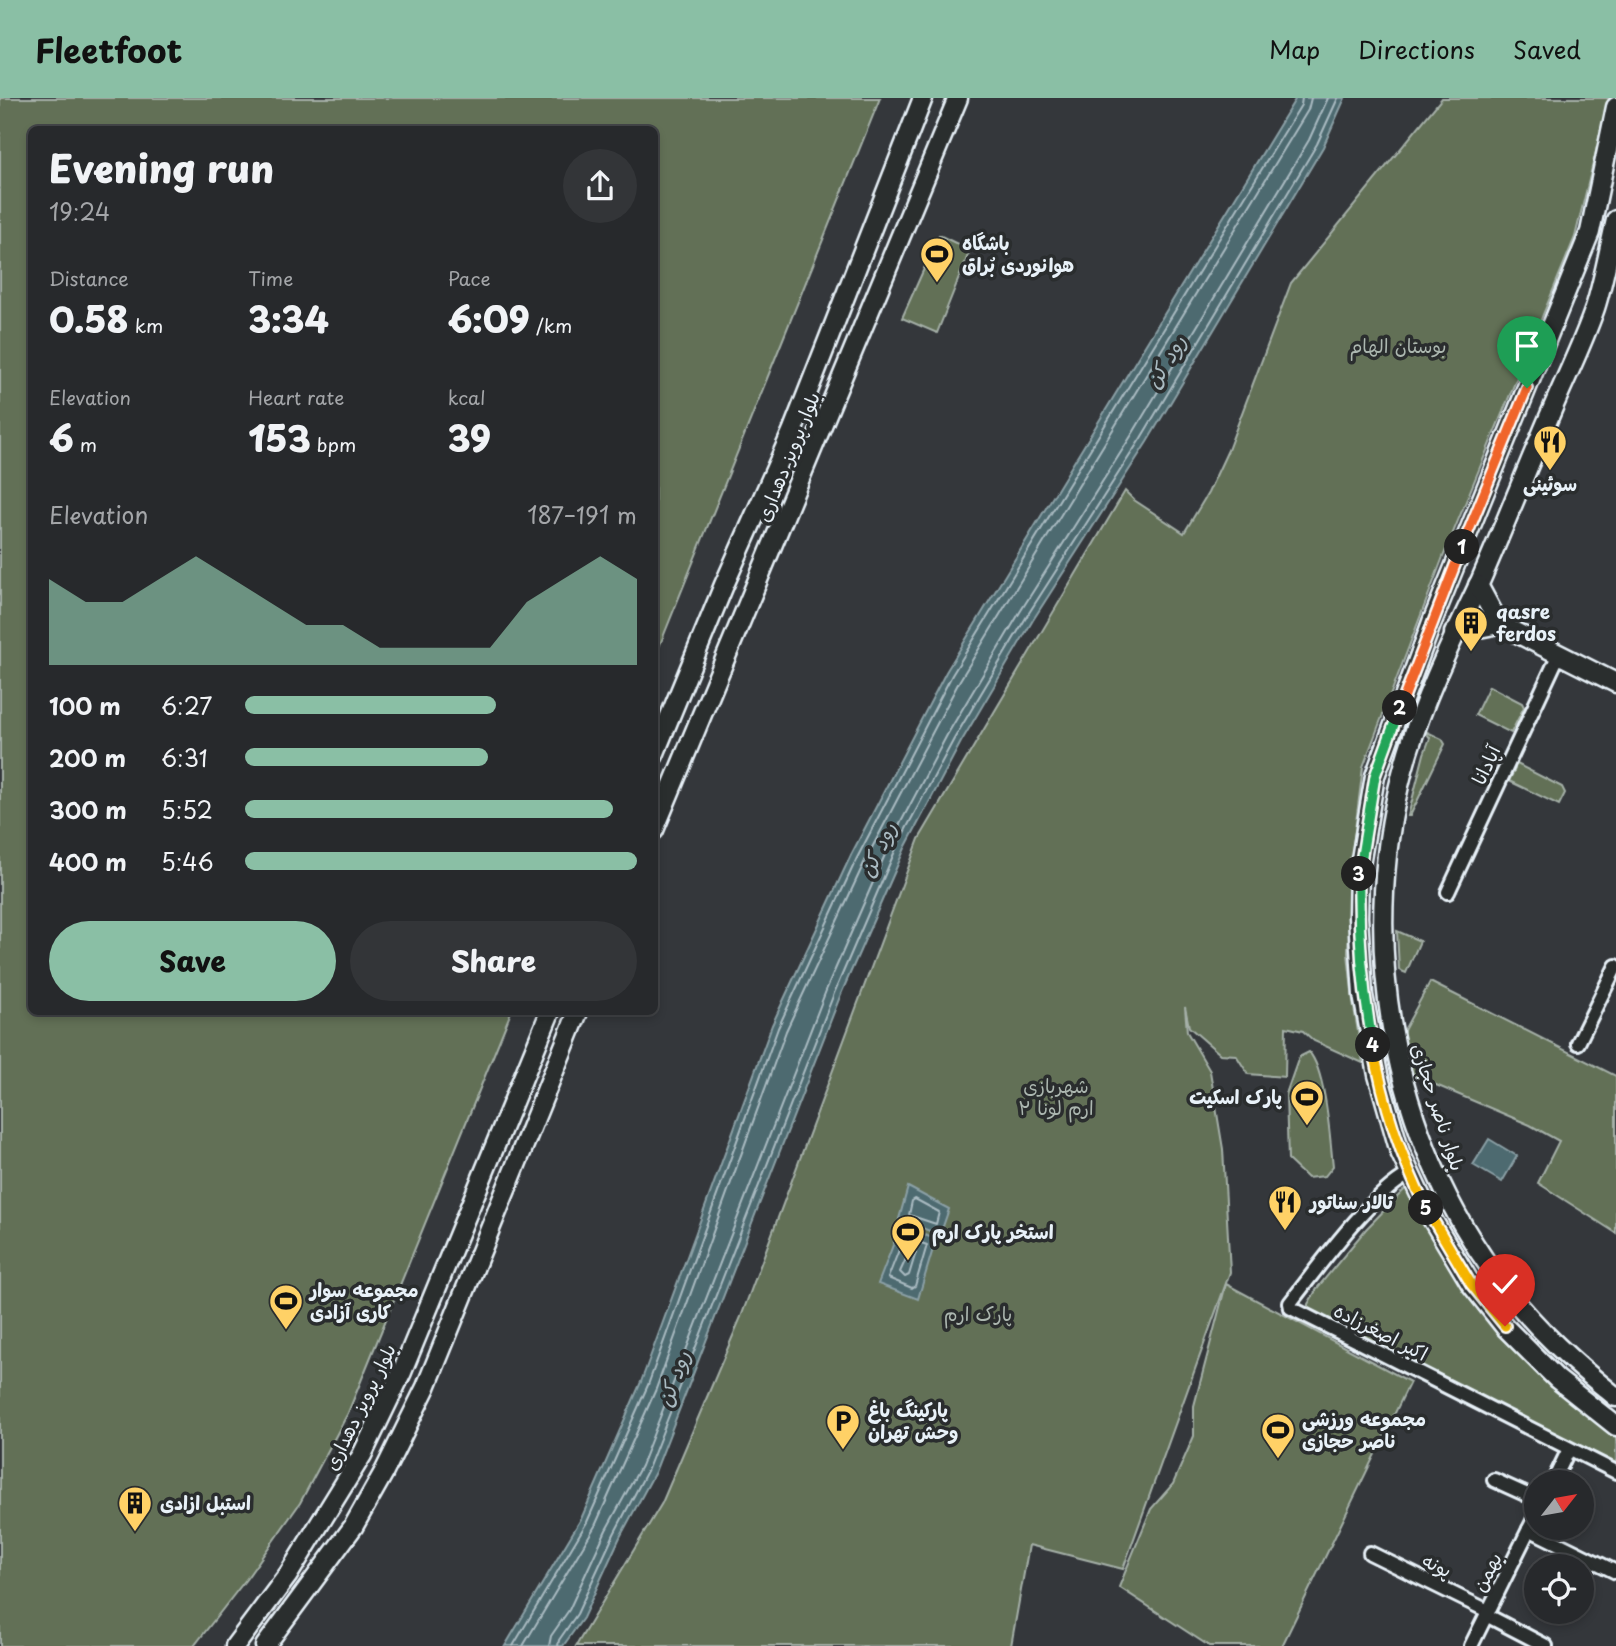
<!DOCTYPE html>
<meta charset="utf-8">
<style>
:root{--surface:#27292c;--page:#333538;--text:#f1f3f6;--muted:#a4a6a9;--line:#434548;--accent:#8abfa5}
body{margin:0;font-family:"Playpen Sans","Playpen Sans Arabic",sans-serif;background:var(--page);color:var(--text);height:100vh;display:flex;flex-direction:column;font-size:26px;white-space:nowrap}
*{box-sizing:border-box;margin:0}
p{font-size:23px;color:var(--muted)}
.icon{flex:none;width:38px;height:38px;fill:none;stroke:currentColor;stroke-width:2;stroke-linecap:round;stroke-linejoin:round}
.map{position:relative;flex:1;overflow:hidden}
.panel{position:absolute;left:28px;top:28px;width:630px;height:889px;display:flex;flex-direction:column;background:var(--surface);border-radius:10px;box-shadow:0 4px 10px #0003,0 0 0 2px var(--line)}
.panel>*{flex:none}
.needle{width:46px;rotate:59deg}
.buttons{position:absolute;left:1524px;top:1372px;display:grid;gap:14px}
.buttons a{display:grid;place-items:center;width:70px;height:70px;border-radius:50%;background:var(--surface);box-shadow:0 4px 10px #0003,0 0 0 2px var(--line);font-size:35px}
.pin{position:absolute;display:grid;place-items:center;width:60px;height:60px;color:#fff;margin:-72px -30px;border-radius:50% 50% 50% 0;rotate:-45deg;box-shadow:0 0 7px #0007}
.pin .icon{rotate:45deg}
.km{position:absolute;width:35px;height:35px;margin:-18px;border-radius:50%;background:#222;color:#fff;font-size:19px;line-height:35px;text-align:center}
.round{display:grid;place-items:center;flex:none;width:74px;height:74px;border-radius:37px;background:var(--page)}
.summary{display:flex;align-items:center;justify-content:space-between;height:119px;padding:0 21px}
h1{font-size:38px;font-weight:800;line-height:52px}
.metrics{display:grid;grid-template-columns:repeat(3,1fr);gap:10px;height:119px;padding:7px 21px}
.metrics div{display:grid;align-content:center}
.metrics b{font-size:35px;font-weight:800}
.metrics small{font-size:19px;font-weight:400}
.metrics p{font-size:19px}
.chart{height:196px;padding:14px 21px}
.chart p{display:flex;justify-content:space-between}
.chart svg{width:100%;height:126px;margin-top:7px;fill:var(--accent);opacity:.7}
.button{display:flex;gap:14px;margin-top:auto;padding:14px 21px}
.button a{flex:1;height:80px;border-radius:42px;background:var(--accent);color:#111;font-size:28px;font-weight:800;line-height:80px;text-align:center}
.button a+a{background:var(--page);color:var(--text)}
ul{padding:0 21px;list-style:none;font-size:23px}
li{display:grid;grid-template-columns:112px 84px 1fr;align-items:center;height:52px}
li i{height:18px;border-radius:9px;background:var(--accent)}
header{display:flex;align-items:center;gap:42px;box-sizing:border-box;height:98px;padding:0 35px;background:var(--accent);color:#111}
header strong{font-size:33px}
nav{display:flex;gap:38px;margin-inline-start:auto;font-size:24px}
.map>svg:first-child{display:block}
.green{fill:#627057;stroke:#a5b0a8;stroke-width:2}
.water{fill:#4d6a70;stroke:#8ba0a6;stroke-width:2}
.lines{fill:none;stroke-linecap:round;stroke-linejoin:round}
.shore{stroke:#aabbc2;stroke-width:2}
.street-casing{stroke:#e8f1f8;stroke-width:18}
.secondary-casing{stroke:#e8f1f8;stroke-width:23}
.street{stroke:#2a2d2e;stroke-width:12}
.secondary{stroke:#2a2d2e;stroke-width:18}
.split-1-casing{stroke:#fff;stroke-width:14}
.split-2-casing{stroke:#fff;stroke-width:14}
.split-3-casing{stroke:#fff;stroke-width:14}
.split-4-casing{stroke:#fff;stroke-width:14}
.split-5-casing{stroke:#fff;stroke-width:14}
.split-6-casing{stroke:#fff;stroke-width:14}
.split-1{stroke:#f0652b;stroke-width:9}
.split-2{stroke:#f0652b;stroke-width:9}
.split-3{stroke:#22a559;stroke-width:9}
.split-4{stroke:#22a559;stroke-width:9}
.split-5{stroke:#f5b400;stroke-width:9}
.split-6{stroke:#f5b400;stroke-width:9}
.labels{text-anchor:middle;stroke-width:7;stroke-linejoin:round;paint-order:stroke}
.poi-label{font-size:19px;font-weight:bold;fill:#e8f1f8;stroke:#2a2d2e;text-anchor:start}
.park-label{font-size:19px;fill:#acb7b0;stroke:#2a2d2e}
.street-label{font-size:19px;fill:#e8f1f8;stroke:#2a2d2e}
.water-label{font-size:21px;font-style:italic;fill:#aabbc2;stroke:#2a2d2e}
</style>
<header>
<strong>Fleetfoot</strong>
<nav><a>Map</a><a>Directions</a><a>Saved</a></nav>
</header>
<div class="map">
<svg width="1616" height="1548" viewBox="0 0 1616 1548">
<rect width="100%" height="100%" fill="#34373b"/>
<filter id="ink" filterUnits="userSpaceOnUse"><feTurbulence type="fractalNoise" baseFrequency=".0143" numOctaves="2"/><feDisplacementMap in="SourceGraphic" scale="14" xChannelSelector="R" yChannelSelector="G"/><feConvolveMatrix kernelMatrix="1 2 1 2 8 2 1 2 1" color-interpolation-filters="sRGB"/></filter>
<g filter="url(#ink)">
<g class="green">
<polygon points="0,0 880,0 655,559 654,32 32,32 32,914 511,914 348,1315 300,1405 247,1480 194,1548 0,1548"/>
<polygon points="1442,0 1609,0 1575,139 1443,459 1363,669 1351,764 1348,855 1353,903 1363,965 1314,943 1303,933 1286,929 1285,979 1248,976 1236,957 1220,956 1189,929 1185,909 1187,934 1210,973 1223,1051 1230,1174 1123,1471 1029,1447 1011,1548 576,1548 662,1405 741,1219 919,741 1125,393 1134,402 1184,435 1208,395 1228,352 1291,185"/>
<polygon points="939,137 970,152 937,235 902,220"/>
<polygon points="1489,588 1522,605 1524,609 1511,635 1475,617"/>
<polygon points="1425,633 1442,641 1445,646 1410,718 1408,718 1424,656 1430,640"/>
<polygon points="1513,664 1562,689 1565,695 1559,707 1509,683 1515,671"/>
<polygon points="1397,833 1420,843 1406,875 1399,872"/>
<polygon points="1430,884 1616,978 1616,1135 1538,1085 1559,1043 1530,1027 1410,976 1402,936"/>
<path d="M1309 954C1326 973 1330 1041 1333 1068L1325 1078 1307 1080 1288 1062 1286 996 1299 959Z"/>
<path d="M1406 1090C1425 1124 1442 1160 1465 1193 1506 1250 1560 1295 1616 1338V1365L1308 1215V1206L1318 1189 1366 1131Z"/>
<polygon points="1226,1186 1410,1284 1282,1548 1209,1548 1119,1489 1151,1411 1173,1386 1194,1338 1194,1308"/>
</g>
<g class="water">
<polygon points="1296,0 1345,0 1323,49 1147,344 1033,522 961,644 905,750 841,896 655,1374 620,1439 583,1520 563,1548 505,1548 581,1421 641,1284 772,927 851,757 946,574"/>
<polygon points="1489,1041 1517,1058 1502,1084 1473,1067"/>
<polygon points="908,1089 949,1111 940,1137 899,1121"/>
<polygon points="900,1129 936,1141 918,1201 878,1186"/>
</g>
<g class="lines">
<g class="shore">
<polygon points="915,1101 939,1114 936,1126 909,1117 912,1103"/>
<polygon points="904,1139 927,1147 915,1188 912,1190 888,1180"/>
<polygon points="911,1150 916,1154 909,1177 905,1179 900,1174"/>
<polyline points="513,1548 587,1424 648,1287 778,930 857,760 952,577 1301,7 1302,0"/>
<polyline points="523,1548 595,1428 656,1291 786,933 865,763 960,582 1308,12 1311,0"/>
<polyline points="549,1548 551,1538 569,1512 606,1432 641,1368 827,890 891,743 947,637 1020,514 1133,335 1309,42 1328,0"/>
<polyline points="558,1548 559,1542 577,1516 614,1436 648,1371 835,893 898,746 954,641 1027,518 1141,340 1317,46 1338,0"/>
</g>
<g class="street-casing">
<g id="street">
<polyline points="1448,794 1559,556"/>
<polyline points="1578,945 1616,868"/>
<path d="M1409 1076C1368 1099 1320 1167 1290 1205L1291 1210 1616 1374"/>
<polyline points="1494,1382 1536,1401"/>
<polyline points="1553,1384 1569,1351"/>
<polyline points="1529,1431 1616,1474"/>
<polyline points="1370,1455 1488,1513"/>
<polyline points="1486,1517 1546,1548"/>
<polyline points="1471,1548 1536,1417"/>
</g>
</g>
<g class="secondary-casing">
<g id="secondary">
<polyline points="1616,9 1590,134 1432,524 1375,678 1359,773 1358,819 1363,897 1378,977 1400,1054 1429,1116 1471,1186 1505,1229 1557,1281 1616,1328"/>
<path d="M1616 122C1609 151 1604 182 1595 210 1583 245 1566 279 1552 312 1527 370 1504 429 1479 486 1453 541 1426 595 1408 654 1354 834 1389 1041 1505 1190 1537 1232 1575 1266 1616 1299"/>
<polyline points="1478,487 1499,526"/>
<polyline points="1499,526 1616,585"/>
<polyline points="1454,535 1499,526"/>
<polyline points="654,657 724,487 792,334 923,0"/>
<polyline points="654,732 958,0"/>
<polyline points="235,1548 288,1477 362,1357 402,1274 550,914"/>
<polyline points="265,1548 353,1429 384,1374 426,1289 578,914"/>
</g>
</g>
<use href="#street" class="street"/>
<use href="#secondary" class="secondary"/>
</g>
</g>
<g class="lines" filter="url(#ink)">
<g class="split-1-casing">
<polyline id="split-1" points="1462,449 1527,290"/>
</g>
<g class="split-2-casing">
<polyline id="split-2" points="1400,610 1462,449"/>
</g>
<g class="split-3-casing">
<polyline id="split-3" points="1359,776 1375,678 1400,610"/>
</g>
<g class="split-4-casing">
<path id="split-4" d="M1359 776C1358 834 1362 890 1373 947"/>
</g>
<g class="split-5-casing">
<path id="split-5" d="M1373 947C1383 1004 1400 1058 1426 1110"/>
</g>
<g class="split-6-casing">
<polyline id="split-6" points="1426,1110 1471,1186 1505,1228"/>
</g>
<use href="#split-1" class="split-1"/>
<use href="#split-2" class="split-2"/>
<use href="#split-3" class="split-3"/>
<use href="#split-4" class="split-4"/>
<use href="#split-5" class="split-5"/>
<use href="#split-6" class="split-6"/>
</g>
<defs>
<g id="stadium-pin" transform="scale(1.75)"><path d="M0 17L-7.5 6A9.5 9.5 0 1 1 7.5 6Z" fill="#ffd166" stroke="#2a2d2e"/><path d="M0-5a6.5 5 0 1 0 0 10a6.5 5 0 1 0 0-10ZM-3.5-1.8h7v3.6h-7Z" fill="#111"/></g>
<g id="restaurant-pin" transform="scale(1.75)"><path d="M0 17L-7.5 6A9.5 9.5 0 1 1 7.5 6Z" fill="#ffd166" stroke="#2a2d2e"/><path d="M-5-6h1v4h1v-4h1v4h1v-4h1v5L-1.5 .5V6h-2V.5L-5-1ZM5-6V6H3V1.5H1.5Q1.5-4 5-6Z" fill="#111"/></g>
<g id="building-pin" transform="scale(1.75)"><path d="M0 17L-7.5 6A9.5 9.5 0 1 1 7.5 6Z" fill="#ffd166" stroke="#2a2d2e"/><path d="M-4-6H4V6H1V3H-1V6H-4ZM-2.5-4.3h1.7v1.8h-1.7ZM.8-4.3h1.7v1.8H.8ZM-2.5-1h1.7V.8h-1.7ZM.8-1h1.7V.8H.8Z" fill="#111"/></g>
<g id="parking-pin" transform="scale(1.75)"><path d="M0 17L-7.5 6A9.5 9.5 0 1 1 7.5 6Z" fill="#ffd166" stroke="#2a2d2e"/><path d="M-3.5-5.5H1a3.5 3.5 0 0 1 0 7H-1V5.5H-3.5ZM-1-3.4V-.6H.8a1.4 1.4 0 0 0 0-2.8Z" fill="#111"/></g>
</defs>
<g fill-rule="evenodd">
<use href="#stadium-pin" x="937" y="156"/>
<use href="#restaurant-pin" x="1550" y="344"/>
<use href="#building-pin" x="1471" y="525"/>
<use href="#stadium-pin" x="1307" y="999"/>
<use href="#restaurant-pin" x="1285" y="1104"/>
<use href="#stadium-pin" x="908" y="1134"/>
<use href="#stadium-pin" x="286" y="1203"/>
<use href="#parking-pin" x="843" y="1323"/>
<use href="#stadium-pin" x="1278" y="1332"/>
<use href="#building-pin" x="135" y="1405"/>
</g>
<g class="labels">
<g class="poi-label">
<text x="962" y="152">باشگاه<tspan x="962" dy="22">هوانوردی بُراق</tspan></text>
<text x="1550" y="393" text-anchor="middle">سوئینی</text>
<text x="1496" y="521">qasre<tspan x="1496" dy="22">ferdos</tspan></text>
<text x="1282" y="1006" text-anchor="end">پارک اسکیت</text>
<text x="1310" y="1111">تالار سناتور</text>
<text x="932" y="1141">استخر پارک ارم</text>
<text x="310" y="1199">مجموعه سوار<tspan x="310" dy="22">کاری آزادی</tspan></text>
<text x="868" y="1319">پارکینگ باغ<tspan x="868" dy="22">وحش تهران</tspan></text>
<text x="1302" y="1328">مجموعه ورزشی<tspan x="1302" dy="22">ناصر حجازی</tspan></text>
<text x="160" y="1412">استبل ازادی</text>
</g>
<g class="park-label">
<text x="1398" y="255">بوستان الهام</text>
<text x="1056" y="995">شهربازی<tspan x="1056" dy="22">ارم لونا ۲</tspan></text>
<text x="978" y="1223">پارک ارم</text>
</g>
<g class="street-label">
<text transform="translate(788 359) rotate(-68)" y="7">بلوار پرویز دهداری</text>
<text transform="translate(1486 667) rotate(-65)" y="7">آپادانا</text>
<text transform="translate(1438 1009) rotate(72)" y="7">بلوار ناصر حجازی</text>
<text transform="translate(1381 1234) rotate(27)" y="7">اکبر اصغرزاده</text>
<text transform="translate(360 1309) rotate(-64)" y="7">بلوار پرویز دهداری</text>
<text transform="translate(1437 1467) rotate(26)" y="7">پونه</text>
<text transform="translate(1487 1474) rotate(-63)" y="7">بهمن</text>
</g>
<g class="water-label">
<text transform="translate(1166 264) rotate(-59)" y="7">رود کن</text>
<text transform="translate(878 752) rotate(-64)" y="7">رود کن</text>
<text transform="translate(674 1281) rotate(-70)" y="7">رود کن</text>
</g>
</g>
</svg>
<div class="buttons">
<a><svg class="needle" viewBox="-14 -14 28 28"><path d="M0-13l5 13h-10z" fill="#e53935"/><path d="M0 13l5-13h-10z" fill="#a4a6a9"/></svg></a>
<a><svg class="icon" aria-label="locate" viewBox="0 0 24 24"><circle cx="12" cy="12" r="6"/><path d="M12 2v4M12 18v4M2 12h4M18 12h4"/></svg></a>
</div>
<div class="pin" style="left:1527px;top:290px;background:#1e9e55"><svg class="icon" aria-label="arrive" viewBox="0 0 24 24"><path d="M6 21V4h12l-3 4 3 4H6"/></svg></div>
<div class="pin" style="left:1505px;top:1228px;background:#d93025"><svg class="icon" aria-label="check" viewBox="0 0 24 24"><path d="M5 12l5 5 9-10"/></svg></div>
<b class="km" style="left:1462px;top:449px">1</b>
<b class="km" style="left:1400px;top:610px">2</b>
<b class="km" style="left:1359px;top:776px">3</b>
<b class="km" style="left:1373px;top:947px">4</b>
<b class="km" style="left:1426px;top:1110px">5</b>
<section class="panel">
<div class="summary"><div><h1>Evening run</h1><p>19:24</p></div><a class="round"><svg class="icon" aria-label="share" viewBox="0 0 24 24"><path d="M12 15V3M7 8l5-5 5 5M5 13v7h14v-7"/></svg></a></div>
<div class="metrics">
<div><p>Distance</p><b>0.58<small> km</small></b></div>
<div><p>Time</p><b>3:34</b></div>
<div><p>Pace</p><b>6:09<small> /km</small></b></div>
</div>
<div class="metrics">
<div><p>Elevation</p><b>6<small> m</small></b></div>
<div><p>Heart rate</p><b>153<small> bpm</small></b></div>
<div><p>kcal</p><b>39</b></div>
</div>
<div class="chart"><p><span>Elevation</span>187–191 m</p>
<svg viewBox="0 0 160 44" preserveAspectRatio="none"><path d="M0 44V14L10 22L20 22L30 14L40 6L50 14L60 22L70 30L80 30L90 38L100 38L110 38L120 38L130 22L140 14L150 6L160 14V44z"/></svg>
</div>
<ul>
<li><b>100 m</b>6:27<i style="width:64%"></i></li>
<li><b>200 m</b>6:31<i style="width:62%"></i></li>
<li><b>300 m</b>5:52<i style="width:94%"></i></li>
<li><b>400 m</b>5:46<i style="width:100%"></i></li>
</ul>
<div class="button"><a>Save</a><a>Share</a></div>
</section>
</div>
